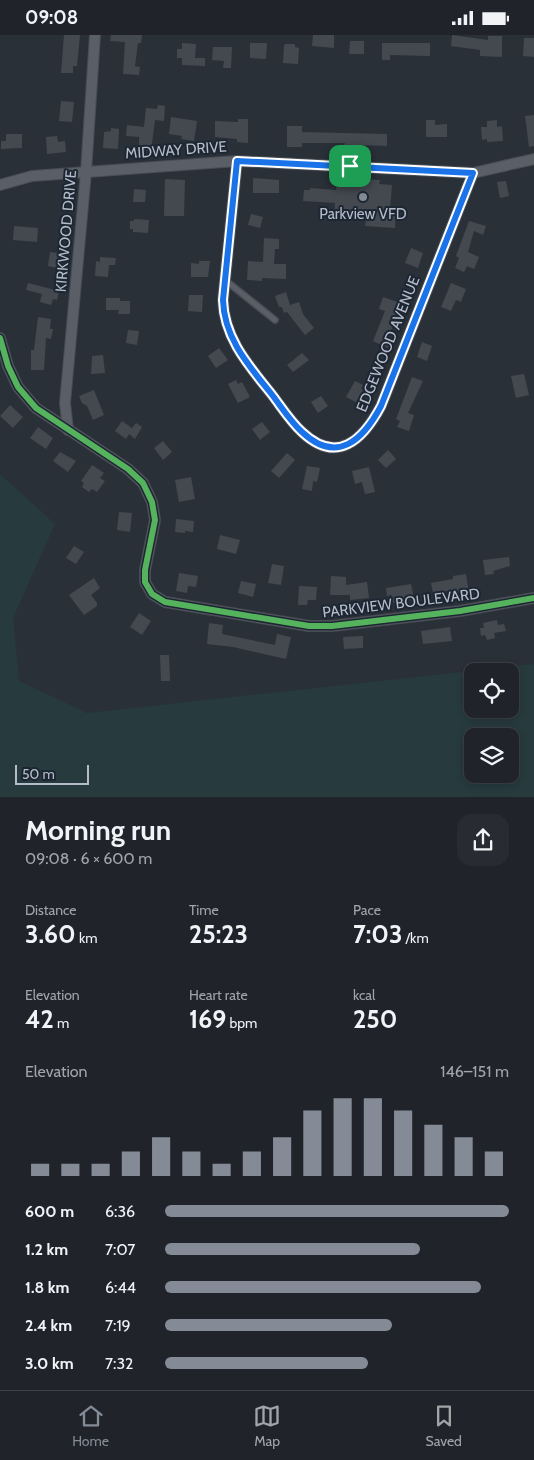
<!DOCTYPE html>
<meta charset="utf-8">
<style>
:root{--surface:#20242a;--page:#282c32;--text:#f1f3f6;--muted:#a2a4a8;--line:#3d4147;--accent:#848b96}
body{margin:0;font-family:Cabin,sans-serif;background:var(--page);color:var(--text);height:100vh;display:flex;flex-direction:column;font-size:19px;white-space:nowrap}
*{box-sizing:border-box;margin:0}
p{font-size:16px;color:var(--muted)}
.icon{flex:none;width:28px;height:28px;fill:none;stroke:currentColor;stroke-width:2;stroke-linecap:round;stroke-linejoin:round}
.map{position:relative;height:762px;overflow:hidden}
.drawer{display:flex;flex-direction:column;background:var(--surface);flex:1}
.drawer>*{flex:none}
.controls{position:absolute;left:464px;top:628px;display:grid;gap:10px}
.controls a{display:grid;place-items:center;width:55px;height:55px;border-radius:10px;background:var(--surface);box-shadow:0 2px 8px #0003,0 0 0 1px var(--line);font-size:25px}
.scale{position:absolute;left:15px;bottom:12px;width:74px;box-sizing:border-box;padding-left:5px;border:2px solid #b4bcc9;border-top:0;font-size:14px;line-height:18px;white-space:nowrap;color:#b4bcc9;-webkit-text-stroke:4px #1d2633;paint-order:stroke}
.pin{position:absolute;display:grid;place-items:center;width:42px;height:42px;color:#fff;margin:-21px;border-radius:10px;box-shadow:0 2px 8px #0006}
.round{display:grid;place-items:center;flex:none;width:52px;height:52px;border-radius:15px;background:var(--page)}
.summary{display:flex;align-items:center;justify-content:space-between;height:85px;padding:0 25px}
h1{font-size:28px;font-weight:700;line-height:38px}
.figures{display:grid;grid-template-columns:repeat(3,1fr);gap:8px;height:85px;padding:5px 25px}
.figures div{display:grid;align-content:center}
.figures b{font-size:25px;font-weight:700}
.figures small{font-size:14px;font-weight:400}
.figures p{font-size:14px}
.chart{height:140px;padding:10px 25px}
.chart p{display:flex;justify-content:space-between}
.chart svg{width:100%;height:90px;margin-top:5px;stroke:var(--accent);stroke-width:6}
ul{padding:0 25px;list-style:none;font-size:16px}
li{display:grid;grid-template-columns:80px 60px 1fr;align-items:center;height:38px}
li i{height:12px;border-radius:6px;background:var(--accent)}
.status{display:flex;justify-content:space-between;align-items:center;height:35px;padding:0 25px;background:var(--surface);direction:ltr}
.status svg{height:14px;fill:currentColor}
.menu{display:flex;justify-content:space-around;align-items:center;height:70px;border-top:1px solid var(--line);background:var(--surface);font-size:14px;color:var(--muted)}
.menu a{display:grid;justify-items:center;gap:2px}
.menu .active{color:var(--accent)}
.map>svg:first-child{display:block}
.green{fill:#273a3e;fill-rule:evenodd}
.building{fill:#444950}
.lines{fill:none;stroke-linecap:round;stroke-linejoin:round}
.lane-casing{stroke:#484c53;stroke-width:8}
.street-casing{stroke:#484c53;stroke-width:12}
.lane{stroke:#5a5e66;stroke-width:5}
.street{stroke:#5a5e66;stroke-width:10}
.cycleway-casing{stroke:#1d2633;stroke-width:9}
.cycleway{stroke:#56b35d;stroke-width:6}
.route-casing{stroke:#fff;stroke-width:10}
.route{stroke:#1a73e8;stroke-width:6}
.poi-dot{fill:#848b96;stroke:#1d2633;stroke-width:2}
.labels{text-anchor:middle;stroke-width:4;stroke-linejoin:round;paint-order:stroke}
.street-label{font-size:15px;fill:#b4bcc9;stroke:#1d2633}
.poi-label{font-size:15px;fill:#b4bcc9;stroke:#1d2633}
</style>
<div class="status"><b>09:08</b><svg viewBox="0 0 49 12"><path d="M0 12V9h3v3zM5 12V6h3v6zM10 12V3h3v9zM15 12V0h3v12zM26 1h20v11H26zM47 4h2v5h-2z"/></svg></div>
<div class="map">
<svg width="534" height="763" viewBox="0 0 534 763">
<rect width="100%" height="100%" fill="#2a3038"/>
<path class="green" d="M0 439 55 489 13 583 19 646 87 678 534 629V762H0ZM472 636H510V674H472ZM472 701H510V739H472Z"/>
<g class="building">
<polygon points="64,0 80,0 77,31 73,31 73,38 61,38"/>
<polygon points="111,0 142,0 141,8 138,8 135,31 140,32 139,40 123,39 125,7 110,6"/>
<polygon points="313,0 334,0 334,13 312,11"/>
<polygon points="452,0 488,5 488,1 502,1 502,22 480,21 480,15 451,11"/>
<polygon points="524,3 534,3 534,22 523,21"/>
<polygon points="350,6 364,6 364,19 349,19"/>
<polygon points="182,8 196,9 195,23 205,23 205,31 182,30 182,23 177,23 177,14 182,14"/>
<polygon points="250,8 267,8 266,24 250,23"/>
<polygon points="382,8 430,8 430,21 390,20 390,25 382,25"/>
<polygon points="286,9 295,9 295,12 299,13 298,29 283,28 284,10"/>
<polygon points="213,12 232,12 231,33 223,33 224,26 212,25"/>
<polygon points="61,66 74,67 72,87 59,86"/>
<polygon points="158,70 165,71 164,86 155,85 151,116 139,115 139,102 126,101 127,90 144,92 146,73 157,74"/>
<polygon points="534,80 534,111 529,112 525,81"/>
<polygon points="171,82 197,86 194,106 181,104 182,101 169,99"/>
<polygon points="238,84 248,84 248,108 237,107 237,104 215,102 215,86 238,87"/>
<polygon points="426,85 435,85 435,90 447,89 447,102 426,102"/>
<polygon points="497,85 497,92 502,91 503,106 487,107 487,104 482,105 481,92 487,92 487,86"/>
<polygon points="287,91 302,91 302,97 387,99 387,111 360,110 360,113 352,113 352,110 344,110 345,108 302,108 302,112 287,112"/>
<polygon points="111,93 119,94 118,114 103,113 104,97 111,96"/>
<polygon points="6,99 22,99 22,113 1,114 1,106 6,106"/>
<polygon points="57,101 58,107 65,106 66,117 47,119 46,102"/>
<polygon points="253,143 279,145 279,158 253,158"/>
<polygon points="337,143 380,145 379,149 392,150 390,174 396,175 395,193 365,191 366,185 334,183 335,168 303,166 304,155 310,155 310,153 336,155"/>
<polygon points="165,144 185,145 184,181 164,181"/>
<polygon points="506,146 509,161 500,163 497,147"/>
<polygon points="134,154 146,155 145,167 133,167"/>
<polygon points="251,179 263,182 260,193 248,190"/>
<polygon points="134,184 149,185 148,198 133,197 133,194 130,194 130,186 134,186"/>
<polygon points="469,186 486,191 483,200 474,196 468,217 479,222 474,234 467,231 464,237 455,233 459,223 456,221"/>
<polygon points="14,191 38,193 37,207 13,205"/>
<polygon points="264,203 279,204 279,214 275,214 274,229 286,229 286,244 262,243 262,246 247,245 248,226 263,227"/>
<polygon points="411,213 423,218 418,233 405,228"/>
<polygon points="50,217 64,219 61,234 48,231"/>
<polygon points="100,222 116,223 115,230 109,230 108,242 95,241 96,226 100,227"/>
<polygon points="199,226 210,226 208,242 191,242 191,228 199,229"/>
<polygon points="28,248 59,256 57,265 53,264 51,270 40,267 42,259 26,255"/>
<polygon points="451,248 466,254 461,267 456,265 451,276 441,272"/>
<polygon points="286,257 290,270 299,267 303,279 314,293 305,300 287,277 284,278 282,272 279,272 275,261"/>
<polygon points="189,260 203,260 202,277 188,276"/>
<polygon points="383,262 403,269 388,302 392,304 388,313 373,306 385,276 379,274"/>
<polygon points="106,263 120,263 120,266 130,266 130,279 118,279 119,275 106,275"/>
<polygon points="38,282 51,284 50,294 53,294 51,304 46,303 44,335 31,335 31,315 34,315"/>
<polygon points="128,295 139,296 137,310 126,308"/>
<polygon points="422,307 432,311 427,326 417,322"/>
<polygon points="219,313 228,325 216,333 208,321"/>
<polygon points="302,318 309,325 293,337 287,330"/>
<polygon points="103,320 105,338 91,339 92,321"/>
<polygon points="524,339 529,360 516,363 511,341"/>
<polygon points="412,342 423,346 408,378 414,380 409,396 397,392 400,386 396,384"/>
<polygon points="236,345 238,349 242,347 250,362 238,368 228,349"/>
<polygon points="355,346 363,350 361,354 363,355 356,367 346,362"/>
<polygon points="94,355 104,380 93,385 87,371 82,368 79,361"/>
<polygon points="321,361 328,371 318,378 311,367"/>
<polygon points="10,370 23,382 13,393 0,381"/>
<polygon points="122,386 132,393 136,388 142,392 135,404 129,399 126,404 115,396"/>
<polygon points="262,387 270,397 260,405 252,394"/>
<polygon points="38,392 53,403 46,414 30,403"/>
<polygon points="163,406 172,417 163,425 154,413"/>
<polygon points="388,415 396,424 386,433 378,425"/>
<polygon points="60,417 76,426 68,437 53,426"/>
<polygon points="287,418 295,425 279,443 271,436"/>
<polygon points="92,430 104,438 100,443 105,446 97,457 92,454 89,457 82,452 84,448 81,446"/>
<polygon points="307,431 320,433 317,447 313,446 312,456 302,454"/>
<polygon points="369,432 375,457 365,459 362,447 355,449 352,436"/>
<polygon points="191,442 195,464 179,467 175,445"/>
<polygon points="119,477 132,478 130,497 117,495"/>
<polygon points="176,484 194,486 193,497 185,496 185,498 175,497"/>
<polygon points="220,500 240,505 236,519 217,514"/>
<polygon points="74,511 84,517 76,529 66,523"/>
<polygon points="509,522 510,531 493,536 494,539 485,540 483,525"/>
<polygon points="272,529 284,531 281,550 268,548"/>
<polygon points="179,538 198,541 196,552 188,551 187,558 176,556"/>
<polygon points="466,539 469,558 455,560 455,555 433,558 431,548 453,544 453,541"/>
<polygon points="331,541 346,542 346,550 367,547 369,563 350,565 350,560 330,560"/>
<polygon points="94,543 100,553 91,560 97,568 97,571 84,580 69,560"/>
<polygon points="241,546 256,549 253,562 238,558"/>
<polygon points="411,549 414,564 393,568 392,560 387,561 386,553"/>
<polygon points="299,551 317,552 316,565 308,565 307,570 298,570"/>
<polygon points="139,578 151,586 142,600 130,592"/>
<polygon points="497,585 498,590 504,589 506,596 494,598 495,603 487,605 485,600 481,601 480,593 484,593 483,588"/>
<polygon points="209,588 223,590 222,599 275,610 277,599 291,602 286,624 233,612 207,609"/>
<polygon points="450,592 452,606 423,609 421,596"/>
<polygon points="363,601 363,613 344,614 343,602"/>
<polygon points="160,620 169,620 170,646 161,646"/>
</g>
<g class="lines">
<g class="lane-casing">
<polyline id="lane" points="225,245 275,285"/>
</g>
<g class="street-casing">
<g id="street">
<path d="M237 126 223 265C224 304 250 332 273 361 282 373 291 387 302 397 337 430 363 405 381 371L473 138"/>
<polyline points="0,150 32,141 237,126 473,138 534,124"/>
<polyline points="0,303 8,331 18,352 36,373 128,434 143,448 152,467 155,485 145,535 145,547 152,559 165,567 309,591 332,591 460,576 534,563"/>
<polyline points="68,395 65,368 86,137 95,0"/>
</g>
</g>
<use href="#lane" class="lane"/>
<use href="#street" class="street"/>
<g class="cycleway-casing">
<g id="cycleway">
<path d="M237 126 223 265C224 304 250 332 273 361 282 373 291 387 302 397 337 430 363 405 381 371L473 138"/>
<polyline points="0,303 8,331 18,352 36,373 128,434 143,448 152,467 155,485 145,535 145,547 152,559 165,567 309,591 332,591 460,576 534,563"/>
</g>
</g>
<use href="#cycleway" class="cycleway"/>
</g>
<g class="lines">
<g class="route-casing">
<path id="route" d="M237 126 473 138 381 371C363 405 337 430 302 397 291 387 282 373 273 361 250 332 224 304 223 265Z"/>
</g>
<use href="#route" class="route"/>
</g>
<circle class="poi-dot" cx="363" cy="162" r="5"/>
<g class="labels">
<g class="street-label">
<text transform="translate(176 115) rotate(-4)" y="5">MIDWAY DRIVE</text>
<text transform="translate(66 196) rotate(-85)" y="5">KIRKWOOD DRIVE</text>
<text transform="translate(388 309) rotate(-68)" y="5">EDGEWOOD AVENUE</text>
<text transform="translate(401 568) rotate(-7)" y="5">PARKVIEW BOULEVARD</text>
</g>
<g class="poi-label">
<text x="363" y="184">Parkview VFD</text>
</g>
</g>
</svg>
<div class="controls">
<a><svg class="icon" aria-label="locate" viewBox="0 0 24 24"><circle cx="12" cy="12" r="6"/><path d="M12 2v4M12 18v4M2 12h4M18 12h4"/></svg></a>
<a><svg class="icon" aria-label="layers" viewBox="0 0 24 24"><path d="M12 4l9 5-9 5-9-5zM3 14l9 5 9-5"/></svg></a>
</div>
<div class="scale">50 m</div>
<div class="pin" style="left:350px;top:131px;background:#1e9e55"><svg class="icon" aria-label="arrive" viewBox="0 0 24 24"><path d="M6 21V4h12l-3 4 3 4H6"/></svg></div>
</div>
<section class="drawer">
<div class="summary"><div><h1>Morning run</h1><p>09:08 · 6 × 600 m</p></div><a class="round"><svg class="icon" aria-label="share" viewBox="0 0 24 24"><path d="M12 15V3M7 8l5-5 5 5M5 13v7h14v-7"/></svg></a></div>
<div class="figures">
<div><p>Distance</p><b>3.60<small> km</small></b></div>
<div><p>Time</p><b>25:23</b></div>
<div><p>Pace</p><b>7:03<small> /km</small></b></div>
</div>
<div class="figures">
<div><p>Elevation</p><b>42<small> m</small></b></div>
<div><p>Heart rate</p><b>169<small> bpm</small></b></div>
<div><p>kcal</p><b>250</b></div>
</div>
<div class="chart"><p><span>Elevation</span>146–151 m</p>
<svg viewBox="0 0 160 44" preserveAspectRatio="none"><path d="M5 44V38M15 44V38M25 44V38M35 44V32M45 44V25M55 44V32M65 44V38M75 44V32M85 44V25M95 44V12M105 44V6M115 44V6M125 44V12M135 44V19M145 44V25M155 44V32"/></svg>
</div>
<ul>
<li><b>600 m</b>6:36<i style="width:100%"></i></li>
<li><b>1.2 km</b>7:07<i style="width:74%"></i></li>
<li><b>1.8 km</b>6:44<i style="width:92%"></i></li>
<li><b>2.4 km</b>7:19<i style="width:66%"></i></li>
<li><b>3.0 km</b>7:32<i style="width:59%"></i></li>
</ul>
</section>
<nav class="menu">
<a class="active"><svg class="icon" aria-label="home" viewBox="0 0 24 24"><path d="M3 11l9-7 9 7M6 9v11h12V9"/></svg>Home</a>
<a><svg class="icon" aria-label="map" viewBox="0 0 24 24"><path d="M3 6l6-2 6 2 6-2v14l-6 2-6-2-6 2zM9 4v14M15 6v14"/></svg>Map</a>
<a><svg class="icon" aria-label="saved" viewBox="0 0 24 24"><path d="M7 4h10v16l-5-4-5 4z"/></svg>Saved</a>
</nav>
